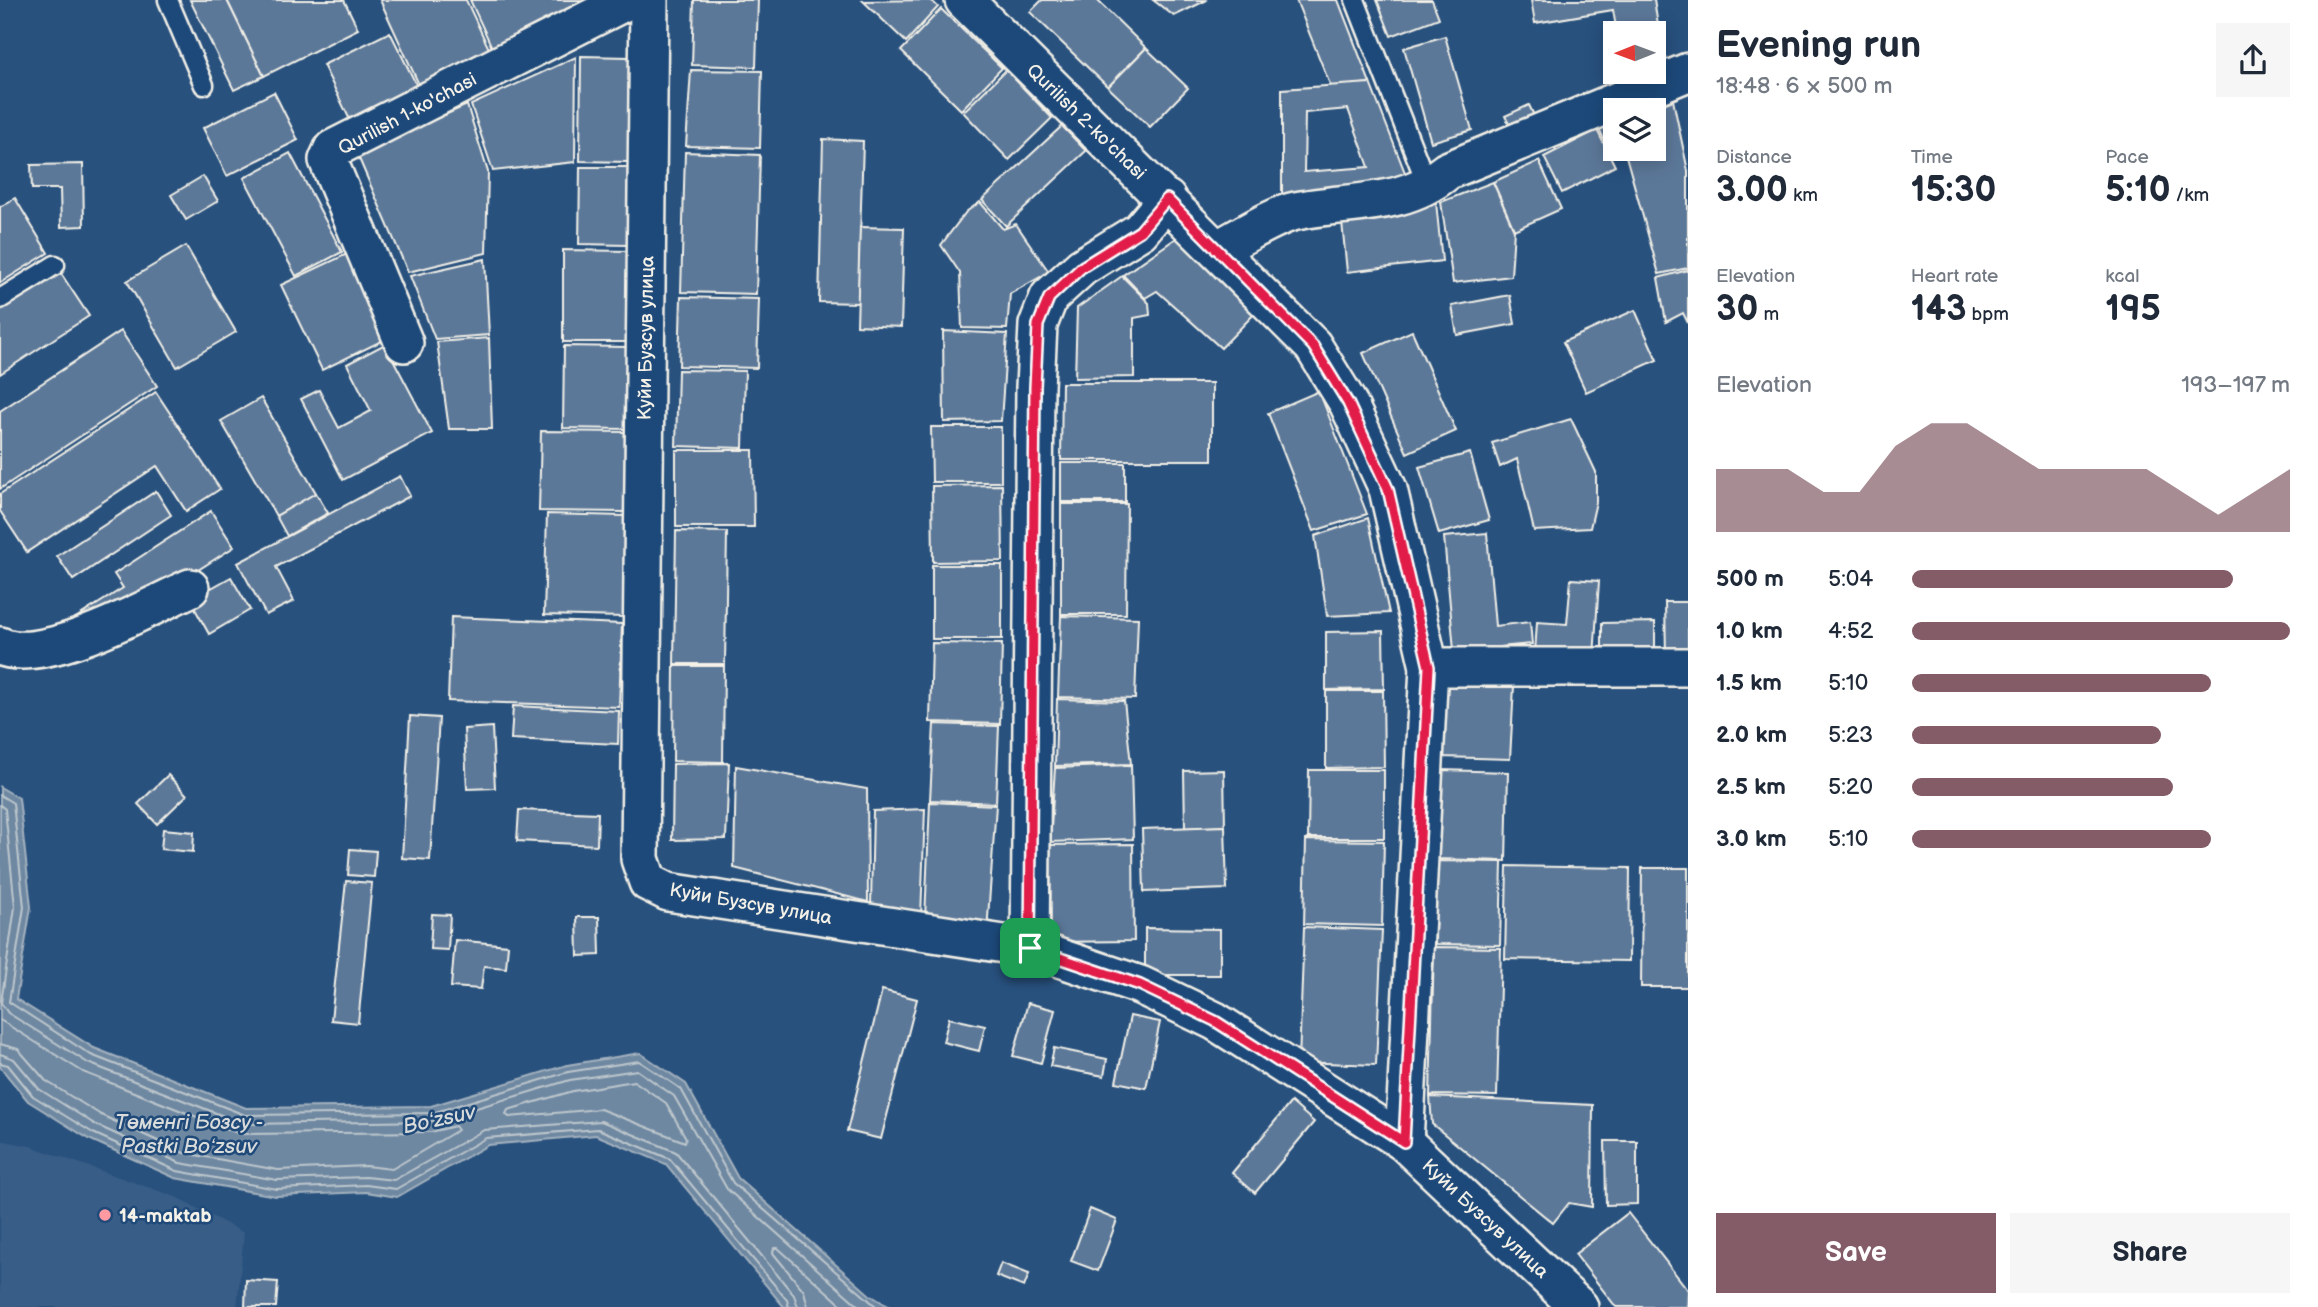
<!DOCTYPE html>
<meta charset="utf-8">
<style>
:root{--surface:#fff;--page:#f6f6f7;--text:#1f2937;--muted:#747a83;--accent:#845c67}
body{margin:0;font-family:"Balsamiq Sans",sans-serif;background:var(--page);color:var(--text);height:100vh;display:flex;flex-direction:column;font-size:26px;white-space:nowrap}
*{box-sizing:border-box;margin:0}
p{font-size:23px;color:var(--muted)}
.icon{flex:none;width:38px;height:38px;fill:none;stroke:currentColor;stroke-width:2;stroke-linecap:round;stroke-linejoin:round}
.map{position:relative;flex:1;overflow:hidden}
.panel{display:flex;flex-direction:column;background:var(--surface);width:630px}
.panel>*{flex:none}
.needle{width:46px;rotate:269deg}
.controls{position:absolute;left:1603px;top:21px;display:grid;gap:14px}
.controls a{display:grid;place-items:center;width:63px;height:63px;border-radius:0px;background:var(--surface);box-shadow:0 4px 18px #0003;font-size:35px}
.pin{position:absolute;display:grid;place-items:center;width:60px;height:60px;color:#fff;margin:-30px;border-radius:14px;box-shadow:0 4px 10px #0006}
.round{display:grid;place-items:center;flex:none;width:74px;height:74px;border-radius:0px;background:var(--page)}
.summary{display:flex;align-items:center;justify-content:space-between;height:119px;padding:0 28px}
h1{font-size:38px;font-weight:800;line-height:52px}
.figures{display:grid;grid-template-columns:repeat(3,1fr);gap:10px;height:119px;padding:7px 28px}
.figures div{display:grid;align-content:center}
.figures b{font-size:35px;font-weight:800}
.figures small{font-size:19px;font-weight:400}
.figures p{font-size:19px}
.chart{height:196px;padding:14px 28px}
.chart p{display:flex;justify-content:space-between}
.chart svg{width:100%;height:126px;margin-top:7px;fill:var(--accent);opacity:.7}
.action{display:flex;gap:14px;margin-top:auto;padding:14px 28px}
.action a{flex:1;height:80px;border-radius:0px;background:var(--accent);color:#fff;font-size:28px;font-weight:800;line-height:80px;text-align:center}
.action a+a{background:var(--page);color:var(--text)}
ul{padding:0 28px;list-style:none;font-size:23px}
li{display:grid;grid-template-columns:112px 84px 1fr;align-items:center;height:52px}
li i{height:18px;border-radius:9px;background:var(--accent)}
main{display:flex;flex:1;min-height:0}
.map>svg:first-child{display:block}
.built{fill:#375d86}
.water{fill:#6e88a2;stroke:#a4b2be;stroke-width:2}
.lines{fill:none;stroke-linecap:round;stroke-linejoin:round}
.shore{stroke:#bec7cc;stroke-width:2}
.building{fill:#5b7899;stroke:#f4f1e8;stroke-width:2;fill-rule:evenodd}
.service-casing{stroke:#f4f1e8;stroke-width:23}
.minor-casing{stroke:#f4f1e8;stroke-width:42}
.service{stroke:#1f4a7a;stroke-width:18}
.minor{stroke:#1f4a7a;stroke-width:37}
.route-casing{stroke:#fff;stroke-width:14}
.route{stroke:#e11d48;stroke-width:9}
.poi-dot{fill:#ff9aa2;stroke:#1f4a7a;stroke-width:2.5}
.labels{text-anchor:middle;stroke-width:5;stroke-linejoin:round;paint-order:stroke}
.street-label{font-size:19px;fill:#f4f1e8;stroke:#1f4a7a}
.poi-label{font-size:19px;font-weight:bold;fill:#f4f1e8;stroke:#1f4a7a;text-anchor:start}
.water-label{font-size:21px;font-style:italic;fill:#d9dcda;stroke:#1f4a7a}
</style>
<main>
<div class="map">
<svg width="1688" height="1307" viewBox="0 0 1688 1307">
<rect width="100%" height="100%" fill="#28517e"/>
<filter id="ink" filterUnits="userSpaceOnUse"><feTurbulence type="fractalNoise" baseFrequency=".0143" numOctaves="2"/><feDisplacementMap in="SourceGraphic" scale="14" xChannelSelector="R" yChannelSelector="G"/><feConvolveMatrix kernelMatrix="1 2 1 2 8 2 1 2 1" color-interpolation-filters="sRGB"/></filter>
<g filter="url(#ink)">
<polygon class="built" points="0,1140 30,1146 176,1197 244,1233 237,1307 0,1307"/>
<polygon class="water" points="0,787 19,798 31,907 16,999 94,1048 246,1108 431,1106 567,1065 640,1053 686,1084 738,1178 870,1295 890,1307 784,1307 666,1164 596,1135 488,1145 397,1197 366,1192 276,1196 175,1178 89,1139 28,1101 0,1067"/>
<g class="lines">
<g class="shore">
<polyline points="0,795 13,803 24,907 9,1002 91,1055 245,1115 432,1113 568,1072 639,1061 681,1089 733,1183 877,1307"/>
<polyline points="0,805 5,809 15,907 1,1003 8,1013 88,1063 244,1124 433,1121 570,1080 637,1070 674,1096 727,1189 860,1307"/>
<polyline points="0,1020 83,1072 240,1134 431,1132 455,1126 458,1130 392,1169 366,1166 278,1170 184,1153 101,1115 46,1081 18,1049 0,1044"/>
<polyline points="0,1054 14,1059 39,1089 96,1125 180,1163 277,1180 366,1177 394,1180 484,1130 601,1121 676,1152 794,1295 798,1307"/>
<polyline points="0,1063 8,1065 33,1096 93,1133 177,1171 277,1189 366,1185 396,1189 486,1138 598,1129 670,1159 787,1300 789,1307"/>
<polygon points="634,1081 666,1103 686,1138 685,1142 600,1109 509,1117 506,1114 508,1110 573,1091"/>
<polyline points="808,1307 804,1291 773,1253 774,1248 778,1248 844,1307"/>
</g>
</g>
<g class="building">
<polygon points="190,0 227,0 264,76 234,90"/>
<polygon points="227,0 344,0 358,29 264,76"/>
<polygon points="380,0 466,0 491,53 420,87"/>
<polygon points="470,0 595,0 494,52"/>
<polygon points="694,0 758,0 756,67 692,65"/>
<polygon points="931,0 938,7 906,42 863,1"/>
<polygon points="1042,0 1097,0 1146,48 1108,87 1030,12"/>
<polygon points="1153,0 1207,0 1174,16"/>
<polygon points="1296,0 1338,0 1370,83 1331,87"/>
<polygon points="1377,0 1432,0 1439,18 1391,36"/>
<polygon points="1531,0 1654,0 1664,63 1654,65 1654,33 1617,33 1613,10 1535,23"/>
<polygon points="941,9 1002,68 961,110 901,51"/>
<polygon points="390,32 418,88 351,122 323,65"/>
<polygon points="1445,36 1472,130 1431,142 1404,48"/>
<polygon points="1146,48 1188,88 1150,127 1108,87"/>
<polygon points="581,56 630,57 628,162 580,161"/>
<polygon points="576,57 575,162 493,171 471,105"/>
<polygon points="691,70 762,71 760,148 686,146"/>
<polygon points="1006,70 1052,118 1009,160 963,112"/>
<path d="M1370 83 1411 188 1282 194V89ZM1348 109 1369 167 1304 172 1305 113Z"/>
<polygon points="274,92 298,140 227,176 203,128"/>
<polygon points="1673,100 1688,171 1688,268 1659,274 1626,156 1612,156 1599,129 1615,123 1615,149 1654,149 1654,110 1648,110"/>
<polygon points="467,105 488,172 486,253 408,272 357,154"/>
<polygon points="1529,105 1538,124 1515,136 1505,116"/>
<polygon points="1062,126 1086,151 1006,226 982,200"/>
<polygon points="1597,130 1615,166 1562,193 1544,157"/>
<polygon points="823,139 863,141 858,303 819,302"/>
<polygon points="685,152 760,155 756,294 681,292"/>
<polygon points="290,153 342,252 296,276 244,178"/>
<polygon points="1539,161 1561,209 1514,230 1493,182"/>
<polygon points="83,164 84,226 61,227 60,189 32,189 31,165"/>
<polygon points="580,167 629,167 627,245 579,244"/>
<polygon points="203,176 218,201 186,220 171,195"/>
<polygon points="1493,182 1514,230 1511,276 1453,283 1441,202"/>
<polygon points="15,198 48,253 0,283 0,207"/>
<polygon points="980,202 1003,229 1016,224 1049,272 1010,294 1007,329 962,328 960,273 941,245 966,212"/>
<polygon points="1436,202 1442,261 1347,272 1341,212"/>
<polygon points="860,227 904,228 901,327 857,325"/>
<polygon points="1185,232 1261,307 1221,348 1157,291 1145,298 1123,275"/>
<polygon points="186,246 236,332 177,367 127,281"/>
<polygon points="563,250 628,251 627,342 563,342"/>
<polygon points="349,253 390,337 322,370 281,285"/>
<polygon points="485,259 489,335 435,339 410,276"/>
<polygon points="58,269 89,316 0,374 0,308"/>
<polygon points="1688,270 1688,323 1683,313 1666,322 1658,278"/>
<polygon points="1122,276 1149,303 1150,315 1134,318 1134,377 1075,378 1077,308"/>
<polygon points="1510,295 1515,324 1457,335 1452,306"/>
<polygon points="681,297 759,299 757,368 679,366"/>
<polygon points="1635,310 1657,360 1586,392 1563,342"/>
<polygon points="121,331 157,386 0,489 0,411"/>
<polygon points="943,331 1007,334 1001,421 944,422"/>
<polygon points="1412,331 1456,431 1407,453 1363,353"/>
<polygon points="489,338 492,429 449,429 437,342"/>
<polygon points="385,344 432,433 343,480 301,399 319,390 339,428 371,411 347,364"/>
<polygon points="564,346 627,347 626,429 563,428"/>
<polygon points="678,370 745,371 743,448 676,446"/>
<polygon points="1062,383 1212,383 1212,460 1061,460"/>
<polygon points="1319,391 1367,514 1314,531 1268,413"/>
<polygon points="156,392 220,489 186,511 157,466 27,552 0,511 0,494"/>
<polygon points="261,398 316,493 276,516 221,421"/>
<polygon points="1571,419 1596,472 1596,502 1590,528 1534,531 1517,459 1500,467 1492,443"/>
<polygon points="931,427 1001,427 1001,482 932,482"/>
<polygon points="541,431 626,432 625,512 539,511"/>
<polygon points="676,450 753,450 754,527 676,527"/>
<polygon points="1470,453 1489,520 1439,534 1419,467"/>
<rect x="1061" y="463" width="64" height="39"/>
<polygon points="400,476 410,496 276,567 294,601 266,615 238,563"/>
<polygon points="1002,485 1003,561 933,562 932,486"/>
<polygon points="156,491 171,515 73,580 57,556"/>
<polygon points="316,493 328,513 287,536 276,516"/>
<polygon points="1061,504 1127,504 1126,614 1061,614"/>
<polygon points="211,511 234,547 137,609 81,629 74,619 123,588 114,574"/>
<polygon points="547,514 625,516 623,617 544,615"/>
<polygon points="1368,518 1389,613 1327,616 1315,536"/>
<polygon points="676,531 727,532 725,664 674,664"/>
<polygon points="1487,533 1495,626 1530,622 1532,644 1454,651 1444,537"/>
<rect x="932" y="565" width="70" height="74"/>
<polygon points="231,577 250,610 209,634 190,600"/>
<polygon points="1571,579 1599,581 1594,657 1535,653 1537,622 1567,624"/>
<polygon points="1665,602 1688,602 1688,656 1666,656"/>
<polygon points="1061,616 1138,618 1135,699 1058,697"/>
<polygon points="451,617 622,624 619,707 448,701"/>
<polygon points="1655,622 1655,653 1602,654 1602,623"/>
<polygon points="1383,631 1384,689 1326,690 1326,632"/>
<polygon points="932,643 1002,644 1000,724 930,722"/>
<polygon points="674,666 724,666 723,762 673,761"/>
<polygon points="1446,684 1514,686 1510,759 1442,757"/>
<polygon points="1326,691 1383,691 1384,767 1326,768"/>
<polygon points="1057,699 1124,701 1131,764 1055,766"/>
<polygon points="513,706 619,711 618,744 511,739"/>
<polygon points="410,716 439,718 430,860 402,858"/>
<polygon points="934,724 999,726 996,803 930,800"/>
<polygon points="492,727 495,788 467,789 464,729"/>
<polygon points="729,763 726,839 672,840 673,764"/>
<polygon points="1131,765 1133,839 1050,842 1055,768"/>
<polygon points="736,766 867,789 868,902 734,868"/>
<polygon points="1224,770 1225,826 1185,828 1184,771"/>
<polygon points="1309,770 1384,770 1384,838 1308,838"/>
<polygon points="1441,770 1508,772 1506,861 1436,859"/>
<polygon points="168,775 187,795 157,824 138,804"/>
<polygon points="930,802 996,805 987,932 925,919"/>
<polygon points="925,809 921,917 871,904 873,811"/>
<polygon points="519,810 598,813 597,845 517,841"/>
<polygon points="1225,826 1227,889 1144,892 1142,829"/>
<polygon points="163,829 194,832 193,852 161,849"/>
<polygon points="1306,840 1384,841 1382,926 1304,924"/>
<polygon points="1133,844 1134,941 1051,942 1050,845"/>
<polygon points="350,849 376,851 374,877 348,875"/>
<polygon points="1436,861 1502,862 1500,945 1435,944"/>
<polygon points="1507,866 1630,868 1629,961 1505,959"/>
<polygon points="1642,868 1688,868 1688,987 1641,987"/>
<polygon points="346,881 372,883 358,1023 331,1020"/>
<polygon points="432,914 450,915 448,950 430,949"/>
<polygon points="577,917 599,917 600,955 578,956"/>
<polygon points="1304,927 1382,930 1376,1065 1299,1062"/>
<polygon points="1145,928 1220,929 1220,975 1145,975"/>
<polygon points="455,940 508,945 506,968 484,966 481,989 451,987"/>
<polygon points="1434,947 1501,948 1497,1096 1430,1095"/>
<polygon points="882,990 917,999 881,1139 847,1131"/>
<polygon points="1028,1003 1055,1010 1041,1063 1013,1056"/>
<polygon points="1130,1016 1160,1022 1146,1088 1116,1082"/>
<polygon points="949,1018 985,1026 979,1051 943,1042"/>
<polygon points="1054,1048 1107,1059 1104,1076 1050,1066"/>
<polygon points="1430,1097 1593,1105 1592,1207 1569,1203 1553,1223 1432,1124"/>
<polygon points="1291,1102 1314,1122 1255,1193 1232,1173"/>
<polygon points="1605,1141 1637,1141 1637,1204 1606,1205"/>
<polygon points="1090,1209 1117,1220 1098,1271 1071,1261"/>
<polygon points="1628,1213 1688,1290 1687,1307 1616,1307 1575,1254"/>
<polygon points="1001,1263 1029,1274 1024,1287 996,1276"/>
<polygon points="246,1280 278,1282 276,1307 245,1307"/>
</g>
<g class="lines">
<g class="service-casing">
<g id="service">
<polyline points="168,0 204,85"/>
<polyline points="1355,0 1428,187"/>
<polyline points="0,299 55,265"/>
</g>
</g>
<g class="minor-casing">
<g id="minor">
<polyline points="649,0 640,859 648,882 668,892 1030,948 1140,985 1215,1021 1404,1142 1579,1307"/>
<polyline points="964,0 1313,346 1348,403 1388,489 1429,667 1404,1142"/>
<path d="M1218 249C1239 238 1275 215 1296 211 1349 200 1403 208 1447 171L1688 72"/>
<polyline points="404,343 328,160 333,149 628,0"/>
<path d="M0 646C43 666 147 608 190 588"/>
<polyline points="1429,667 1688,667"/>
<polyline points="1030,948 1035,387 1038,325 1049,297 1082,267 1140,231 1167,199"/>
</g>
</g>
<use href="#service" class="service"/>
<use href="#minor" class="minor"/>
</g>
</g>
<g class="lines" filter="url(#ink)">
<g class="route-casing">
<polygon id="route" points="1167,199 1313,346 1348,403 1388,489 1429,667 1404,1142 1215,1021 1140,985 1030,948 1035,387 1038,325 1049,298 1082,267 1140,231"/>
</g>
<use href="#route" class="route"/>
</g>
<circle class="poi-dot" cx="105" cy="1215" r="7"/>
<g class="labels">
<g class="street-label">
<text transform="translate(407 113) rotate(-28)" y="7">Qurilish 1-ko'chasi</text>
<text transform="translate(1087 121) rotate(44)" y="7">Qurilish 2-ko'chasi</text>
<text transform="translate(645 338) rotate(-89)" y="7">Куйи Бузсув улица</text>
<text transform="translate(751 903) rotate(10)" y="7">Куйи Бузсув улица</text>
<text transform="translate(1486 1218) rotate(43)" y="7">Куйи Бузсув улица</text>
</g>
<g class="poi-label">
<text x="119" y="1222">14-maktab</text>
</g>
<g class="water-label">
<text transform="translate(439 1119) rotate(-12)" y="7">Boʻzsuv</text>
<text x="189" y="1129">Төменгі Бозсу -<tspan x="189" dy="24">Pastki Boʻzsuv</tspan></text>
</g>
</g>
</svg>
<div class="controls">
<a><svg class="needle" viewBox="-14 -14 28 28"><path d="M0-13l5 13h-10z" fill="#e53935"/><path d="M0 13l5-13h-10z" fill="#747a83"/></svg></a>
<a><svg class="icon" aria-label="layers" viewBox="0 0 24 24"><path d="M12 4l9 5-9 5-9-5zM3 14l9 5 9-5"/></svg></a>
</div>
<div class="pin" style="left:1030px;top:948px;background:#1e9e55"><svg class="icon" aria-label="arrive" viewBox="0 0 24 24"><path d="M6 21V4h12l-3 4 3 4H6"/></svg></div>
</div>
<section class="panel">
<div class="summary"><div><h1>Evening run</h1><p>18:48 · 6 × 500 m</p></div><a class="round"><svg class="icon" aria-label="share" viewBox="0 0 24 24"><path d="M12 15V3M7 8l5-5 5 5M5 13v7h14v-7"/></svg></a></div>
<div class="figures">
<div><p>Distance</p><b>3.00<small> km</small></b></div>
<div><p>Time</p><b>15:30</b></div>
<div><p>Pace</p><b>5:10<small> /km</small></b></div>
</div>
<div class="figures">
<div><p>Elevation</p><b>30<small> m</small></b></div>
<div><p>Heart rate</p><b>143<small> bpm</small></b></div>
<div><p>kcal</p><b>195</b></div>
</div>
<div class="chart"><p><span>Elevation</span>193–197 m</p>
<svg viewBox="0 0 160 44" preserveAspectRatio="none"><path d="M0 44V22L10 22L20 22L30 30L40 30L50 14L60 6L70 6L80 14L90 22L100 22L110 22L120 22L130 30L140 38L150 30L160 22V44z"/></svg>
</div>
<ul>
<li><b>500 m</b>5:04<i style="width:85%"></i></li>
<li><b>1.0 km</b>4:52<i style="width:100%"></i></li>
<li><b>1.5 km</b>5:10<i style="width:79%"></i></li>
<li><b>2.0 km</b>5:23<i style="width:66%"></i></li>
<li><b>2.5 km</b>5:20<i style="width:69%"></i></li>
<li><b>3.0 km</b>5:10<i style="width:79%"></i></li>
</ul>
<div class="action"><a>Save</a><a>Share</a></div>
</section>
</main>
